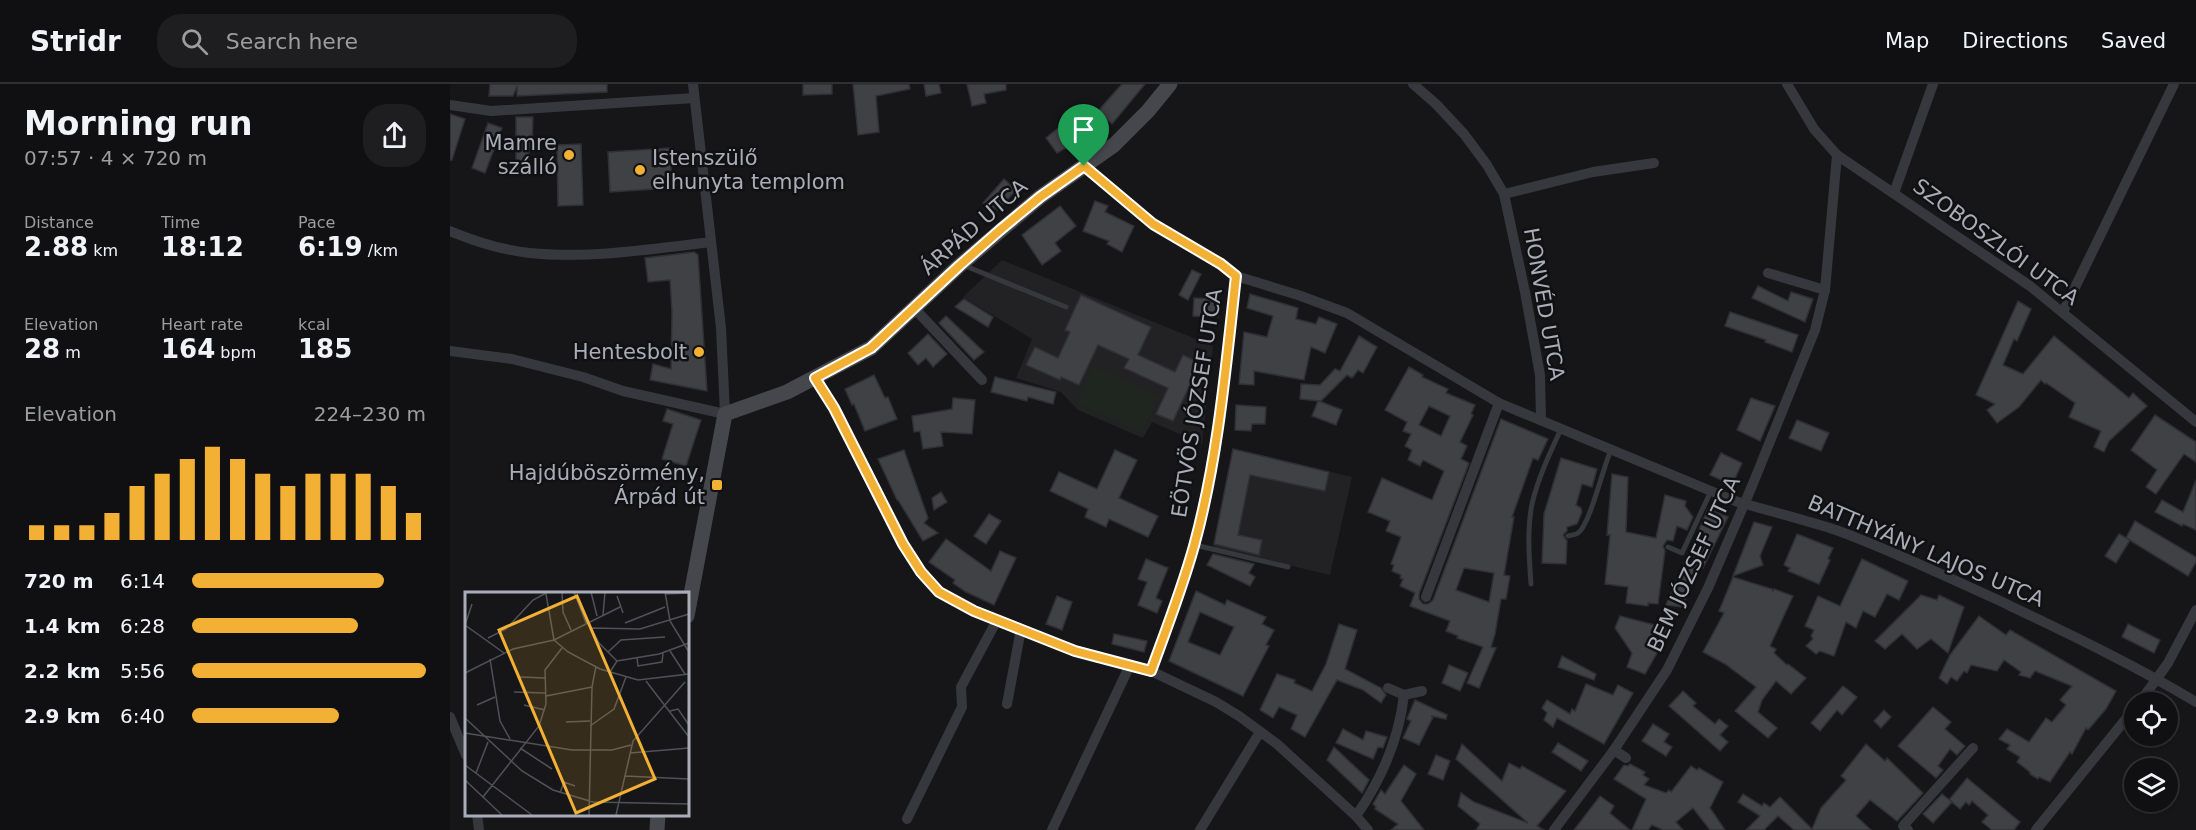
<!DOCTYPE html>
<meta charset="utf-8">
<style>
:root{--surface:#101012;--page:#1e1e20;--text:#f1f3f6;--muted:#9c9d9f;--line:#303032;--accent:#f2b134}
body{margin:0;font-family:"DejaVu Sans",sans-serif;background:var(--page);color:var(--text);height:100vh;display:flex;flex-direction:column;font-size:22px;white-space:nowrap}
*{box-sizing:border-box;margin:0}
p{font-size:20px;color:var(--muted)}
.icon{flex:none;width:33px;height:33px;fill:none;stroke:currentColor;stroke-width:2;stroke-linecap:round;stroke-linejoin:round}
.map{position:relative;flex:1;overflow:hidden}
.panel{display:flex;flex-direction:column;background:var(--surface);width:450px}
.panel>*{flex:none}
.fabs{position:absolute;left:1674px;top:608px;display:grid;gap:12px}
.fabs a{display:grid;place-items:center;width:54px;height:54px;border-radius:50%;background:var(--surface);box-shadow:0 2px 4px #0004,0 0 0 2px var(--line);font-size:30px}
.pin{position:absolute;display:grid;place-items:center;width:51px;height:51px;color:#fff;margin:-62px -26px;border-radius:50% 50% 50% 0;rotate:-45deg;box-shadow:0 0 6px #0007}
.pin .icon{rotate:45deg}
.round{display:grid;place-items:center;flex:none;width:63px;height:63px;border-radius:24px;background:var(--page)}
.headline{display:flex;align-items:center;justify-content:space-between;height:102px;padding:0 24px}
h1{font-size:33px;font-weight:800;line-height:45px}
.stats{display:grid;grid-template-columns:repeat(3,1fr);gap:9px;height:102px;padding:6px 24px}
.stats div{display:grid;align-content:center}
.stats b{font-size:26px;font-weight:800}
.stats small{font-size:16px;font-weight:400}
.stats p{font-size:16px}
.chart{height:168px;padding:12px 24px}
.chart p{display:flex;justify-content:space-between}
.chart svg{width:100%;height:108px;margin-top:6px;stroke:var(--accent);stroke-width:6}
ul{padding:0 24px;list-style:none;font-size:20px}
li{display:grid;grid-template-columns:96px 72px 1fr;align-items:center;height:45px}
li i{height:15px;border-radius:8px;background:var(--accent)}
header{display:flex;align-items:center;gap:36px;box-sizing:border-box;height:84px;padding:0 30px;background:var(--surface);border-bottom:2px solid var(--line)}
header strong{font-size:28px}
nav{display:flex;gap:33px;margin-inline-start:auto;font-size:21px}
.search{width:420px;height:54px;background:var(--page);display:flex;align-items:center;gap:15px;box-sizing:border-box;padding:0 21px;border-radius:24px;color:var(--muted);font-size:22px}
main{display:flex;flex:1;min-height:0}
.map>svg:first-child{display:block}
.built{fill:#222225}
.green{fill:#1e261f}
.building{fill:#404145;stroke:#303034;stroke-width:1.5;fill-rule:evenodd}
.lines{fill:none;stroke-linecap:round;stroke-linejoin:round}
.lane{stroke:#37383d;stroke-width:5}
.street{stroke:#37383d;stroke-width:10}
.secondary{stroke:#45474d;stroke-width:15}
.route-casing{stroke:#fff;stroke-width:12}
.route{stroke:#f2b134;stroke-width:8}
.poi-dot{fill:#f2b134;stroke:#111113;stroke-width:2}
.labels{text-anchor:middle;stroke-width:5;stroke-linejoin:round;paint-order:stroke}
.poi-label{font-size:21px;fill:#a8adb8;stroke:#111113;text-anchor:end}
.street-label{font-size:21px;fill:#a8adb8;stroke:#111113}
.inset-road{fill:none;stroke:#505258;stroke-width:1.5}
.view{fill:#f2b134;fill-opacity:0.15;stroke:#f2b134;stroke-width:3}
.inset-edge{fill:none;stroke:#a8adb8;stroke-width:3}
</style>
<header>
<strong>Stridr</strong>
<div class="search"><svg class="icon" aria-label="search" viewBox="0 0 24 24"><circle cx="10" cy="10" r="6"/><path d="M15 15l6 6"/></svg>Search here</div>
<nav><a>Map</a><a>Directions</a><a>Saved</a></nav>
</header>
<main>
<section class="panel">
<div class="headline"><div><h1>Morning run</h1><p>07:57 · 4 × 720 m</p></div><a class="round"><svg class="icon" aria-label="share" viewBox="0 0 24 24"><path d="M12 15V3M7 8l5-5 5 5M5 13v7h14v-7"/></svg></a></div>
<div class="stats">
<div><p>Distance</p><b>2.88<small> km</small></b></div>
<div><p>Time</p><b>18:12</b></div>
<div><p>Pace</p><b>6:19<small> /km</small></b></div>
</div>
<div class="stats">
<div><p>Elevation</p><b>28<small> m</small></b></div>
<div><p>Heart rate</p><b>164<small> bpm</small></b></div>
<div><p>kcal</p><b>185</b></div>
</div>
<div class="chart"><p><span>Elevation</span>224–230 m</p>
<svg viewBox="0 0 160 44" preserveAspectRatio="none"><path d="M5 44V38M15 44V38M25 44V38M35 44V33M45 44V22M55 44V17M65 44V11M75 44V6M85 44V11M95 44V17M105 44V22M115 44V17M125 44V17M135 44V17M145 44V22M155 44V33"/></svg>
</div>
<ul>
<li><b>720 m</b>6:14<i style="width:82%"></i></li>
<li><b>1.4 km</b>6:28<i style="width:71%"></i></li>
<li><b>2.2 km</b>5:56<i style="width:100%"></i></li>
<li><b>2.9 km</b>6:40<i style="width:63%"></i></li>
</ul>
</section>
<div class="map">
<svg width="1746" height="746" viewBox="0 0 1746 746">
<rect width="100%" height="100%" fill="#161618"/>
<g class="built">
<polygon points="552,176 763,262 752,360 702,338 693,354 628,326 611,308 566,294 582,255 513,213"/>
<polygon points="783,365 902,393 880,491 763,463"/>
</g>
<polygon class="green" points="642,282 709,312 692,349 626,319"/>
<g class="building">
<polygon points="40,0 157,0 157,8 67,12 67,2 63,12 39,12"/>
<polygon points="353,0 382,0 382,10 353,11"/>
<polygon points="403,0 459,0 460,5 426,12 429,48 408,51"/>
<polygon points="474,0 489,0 491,9 476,12"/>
<polygon points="517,0 556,0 556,6 534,10 536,19 522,22"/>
<polygon points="672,0 695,0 662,40 648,27"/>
<polygon points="0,30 15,35 2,76 0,76"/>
<polygon points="66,33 83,33 82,65 79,65 78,90 66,89"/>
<polygon points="618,36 633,54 607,69 596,54"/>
<polygon points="38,39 52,44 35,89 22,84"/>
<polygon points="131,60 133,121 108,122 107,61"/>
<polygon points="220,64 222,104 160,108 158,68"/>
<polygon points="554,95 566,106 548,126 533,119"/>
<polygon points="645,117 658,122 655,128 684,142 672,168 657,160 659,157 633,147"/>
<polygon points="610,122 626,142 605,159 611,167 592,181 572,151"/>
<polygon points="244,168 248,171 257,307 200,296 203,280 221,285 222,229 220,196 198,198 195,174"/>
<polygon points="742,186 751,190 738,216 729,211"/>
<polygon points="1308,202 1338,217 1341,208 1363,215 1355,238 1302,214"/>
<polygon points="800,210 848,224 846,235 866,240 869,233 887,240 875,269 861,263 854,296 804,287 804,301 789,300 794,248 817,253 823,232 797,224"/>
<polygon points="631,211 701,243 688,271 725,288 733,271 750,279 723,337 706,330 718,304 674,284 679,275 648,261 629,301 611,293 610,296 576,281 585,263 608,274 620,248 615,246"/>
<polygon points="744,214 769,215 768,233 743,232"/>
<polygon points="514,215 543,233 538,243 505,223"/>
<polygon points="1568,217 1581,225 1567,257 1564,255 1553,281 1573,290 1604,252 1679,314 1683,309 1697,322 1659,357 1654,368 1644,363 1651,347 1619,333 1625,319 1596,299 1595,300 1591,296 1569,323 1547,339 1537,326 1545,320 1526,311"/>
<polygon points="1280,228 1348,251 1342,268 1315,258 1316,256 1275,242"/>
<polygon points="496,232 534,268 524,276 489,239"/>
<polygon points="478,250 497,270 483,283 476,274 468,281 458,269"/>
<polygon points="909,252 927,263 913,289 908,286 902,294 897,291 871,317 869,317 892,326 886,341 862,332 868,317 850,315 851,300 870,301 885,285 890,287"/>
<path d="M959 283 973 291 972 293 998 305 996 309 1025 321 1021 330 1023 331 1010 358 1017 362 1011 375 1019 379 969 510V515L973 520H978L983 516 1051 335 1098 355 1088 376 1083 374 1062 433H1064L1054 491 1060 492 1056 515H1051L1045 550 1041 563 1046 564 1029 604 1017 599 1033 563 1007 554 1008 552 996 547 1000 537 960 522 965 509 950 502 953 495 950 494 951 491 942 487 944 481 941 480 951 453 936 447 940 437 918 428 932 394 982 416 994 387 973 376 970 382 958 376 962 366 955 362 961 350 953 347 957 338 935 326ZM979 322 1000 332 991 352 969 341ZM1014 484 1044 489 1039 518 1006 506Z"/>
<polygon points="424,291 435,314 438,313 447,335 415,347 404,320 402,321 395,305"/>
<polygon points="545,293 606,308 603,320 578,313 577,317 541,308"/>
<polygon points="503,314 525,316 522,350 491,348 493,362 473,365 470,347 464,348 462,332 502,325"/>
<polygon points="1301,314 1325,322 1310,357 1287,346"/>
<polygon points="786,321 816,323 815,340 802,340 801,347 785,346"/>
<polygon points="217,325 251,336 236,382 212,375 223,340 213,337"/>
<polygon points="1705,331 1746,358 1746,378 1734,370 1706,410 1696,403 1707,386 1681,366"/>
<polygon points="1347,336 1379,349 1371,367 1339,354"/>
<polygon points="783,365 879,388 875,407 800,391 788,451 812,456 809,471 764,460"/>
<polygon points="454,366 478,434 474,439 488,449 473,457 448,416 447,416 428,375"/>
<polygon points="665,366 687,376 669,414 708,432 698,453 659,435 656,443 635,433 638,425 600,407 609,388 647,405"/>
<polygon points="1271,369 1292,379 1282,401 1260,391"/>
<polygon points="1111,374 1147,385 1142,403 1132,400 1126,421 1131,424 1132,428 1127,440 1117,443 1117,447 1113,451 1117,457 1116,480 1092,479 1094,430"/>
<polygon points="1162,390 1178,393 1176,448 1206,454 1215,411 1236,417 1235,422 1243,433 1237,446 1227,442 1223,457 1217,456 1213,462 1215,467 1208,520 1198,519 1198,522 1176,519 1178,503 1155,500 1160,451 1157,451"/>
<polygon points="1746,396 1746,446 1733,440 1732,442 1705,428 1712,416 1733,428"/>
<polygon points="491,408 497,418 484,426 482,414"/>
<polygon points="1258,425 1278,433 1253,484 1250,482 1232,523 1216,521"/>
<polygon points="539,430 551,437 536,460 524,452"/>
<polygon points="1685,437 1746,473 1746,478 1738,492 1676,454"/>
<polygon points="1304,438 1322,443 1310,472 1313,481 1283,492"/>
<polygon points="1347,450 1383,464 1378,475 1380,476 1369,500 1338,487 1340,484 1334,481"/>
<polygon points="1669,450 1680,456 1666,479 1655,472"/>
<polygon points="496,455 541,487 550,467 566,474 544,521 516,508 503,499 505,496 479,478"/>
<polygon points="763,470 804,480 799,489 805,493 800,502 757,481"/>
<polygon points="696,475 718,484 706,514 712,517 707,529 688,521 697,498 688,495"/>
<polygon points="1412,475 1458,497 1449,516 1437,510 1425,533 1413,527 1406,544 1396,538 1384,572 1370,567 1366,570 1356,562 1363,555 1361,552 1364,546 1355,542 1368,512 1390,522"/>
<polygon points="1283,493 1322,505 1323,507 1324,505 1343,512 1320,562 1326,565 1324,569 1337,581 1338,580 1356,594 1341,610 1326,597 1312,616 1308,628 1327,644 1318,654 1285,627 1306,603 1275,580 1253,568 1274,529 1269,527"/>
<path d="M746 507 775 521 777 516 816 533 812 540 824 546 816 561 819 562 793 612 719 577ZM750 528 784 543 770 571 738 558Z"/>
<polygon points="1471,511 1487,516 1489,511 1514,523 1498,569 1481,555 1467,565 1452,550 1435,565 1425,557"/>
<polygon points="607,512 622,518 612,546 596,540"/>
<polygon points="1170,532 1205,541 1204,545 1206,542 1220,546 1195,590 1177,583 1182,569 1165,544"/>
<polygon points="1529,532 1556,551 1560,546 1666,607 1656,625 1638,646 1636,644 1622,670 1620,668 1600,698 1589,693 1588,695 1580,690 1580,688 1567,678 1570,673 1557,665 1560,661 1549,655 1557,645 1579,658 1596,634 1602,638 1616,621 1610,616 1622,602 1585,587 1580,594 1569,591 1571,588 1554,576 1547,587 1521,581 1517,589 1514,587 1507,597 1501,593 1497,600 1489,594 1500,571"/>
<polygon points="889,540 907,546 895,585 931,604 936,611 931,619 913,606 887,596 855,653 841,645 847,631 829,623 823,634 810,626 827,590 845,596 844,599 862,607 876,580"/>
<polygon points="1678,540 1710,556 1704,569 1672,553"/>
<polygon points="664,550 697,557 694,568 662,560"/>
<polygon points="1112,572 1146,590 1144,596 1108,583"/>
<polygon points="999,581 1018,589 1010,607 992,599"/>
<polygon points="1136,600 1163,611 1168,601 1183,609 1154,660 1107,634 1103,643 1094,636 1097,629 1092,624 1097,616 1120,630 1122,625 1125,627"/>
<polygon points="1393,602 1407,613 1392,631 1387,626 1370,647 1361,639"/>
<polygon points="1233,607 1246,619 1243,622 1265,640 1269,635 1278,642 1270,651 1278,658 1270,667 1219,622"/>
<polygon points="965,616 997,631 996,635 981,632 983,633 969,661 953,654 961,637 957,635"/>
<polygon points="1483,623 1501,638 1495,645 1515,662 1507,671 1500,665 1488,682 1493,686 1486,694 1448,662"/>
<polygon points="1434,626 1441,633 1431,644 1424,637"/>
<polygon points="1203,640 1219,650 1214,658 1222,663 1216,672 1192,657"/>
<polygon points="893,645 913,656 916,647 937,653 933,664 928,663 923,675 886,659"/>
<polygon points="1108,659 1138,677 1131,687 1102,668"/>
<polygon points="1012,660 1052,697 1059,679 1070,685 1072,682 1116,707 1087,742 1094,746 1026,746 1030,740 1008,722 1011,709 1024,718 1078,739 1006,675"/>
<polygon points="1416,660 1435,677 1437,674 1473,709 1447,737 1420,716 1406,732 1421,746 1344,746 1328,732 1314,746 1296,746 1310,732 1288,718 1293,710 1312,722 1314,719 1320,723 1330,713 1362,745 1371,724 1396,696 1391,692"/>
<polygon points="884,663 919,696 912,709 877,676"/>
<polygon points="986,671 1000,677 993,696 978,690"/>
<polygon points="1180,680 1195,688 1193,691 1199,695 1194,701 1216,709 1219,706 1221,708 1241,682 1247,686 1249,684 1273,698 1260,724 1275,746 1260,746 1243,724 1226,738 1233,746 1213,746 1202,741 1198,746 1182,746 1196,715 1164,695 1174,681 1178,682"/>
<polygon points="954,681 966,690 951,717 974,746 941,746 948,740 925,725 926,723 923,720 931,706 935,710"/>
<polygon points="1517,694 1570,738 1564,746 1542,746 1532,738 1538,731 1522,717 1519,721 1516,718 1510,725 1499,716"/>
<polygon points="1492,710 1502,718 1483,739 1473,730"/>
<polygon points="1150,712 1164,722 1160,729 1180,746 1124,746"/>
</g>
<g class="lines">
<g class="lane">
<polyline points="513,181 616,223"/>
<path d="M1118 452C1120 451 1126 451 1128 449 1140 441 1153 383 1161 366"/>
<polyline points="745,461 838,483"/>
<polyline points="1218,463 1232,469 1261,407"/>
<path d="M1081 500C1079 473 1077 445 1082 420 1088 394 1100 369 1111 345"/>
</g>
<g class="street">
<polyline points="963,0 986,20 1014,50 1037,81 1054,110 1075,208 1090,291 1091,336"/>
<polyline points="1337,0 1364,45 1387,71 1580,202 1746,338"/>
<polyline points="0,21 41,27 244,14"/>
<path d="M634 82 703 140 770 180 786 192 848 211 897 229 1049 319 1285 417C1319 427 1352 435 1386 446 1441 466 1495 492 1548 516 1615 548 1683 580 1746 618"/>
<polyline points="1444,109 1483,0"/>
<polyline points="1054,110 1143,88 1204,79"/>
<path d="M0 147C26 158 53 166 80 169 137 175 204 165 261 158"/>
<polyline points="1318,189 1375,206"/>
<polyline points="464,224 532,296"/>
<polyline points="1613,228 1724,0"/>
<polyline points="0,267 62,275 133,293 173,307 275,330 271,244 243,0"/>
<polyline points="365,294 384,324 453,460 471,488 489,508 524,527 625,566 701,587 766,618 789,632 827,660 906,732 918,746"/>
<polyline points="976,513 1049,319"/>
<path d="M701 587C716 546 732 505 744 462 768 375 776 282 786 192"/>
<polyline points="954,611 972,607"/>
<polyline points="1690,618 1718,579 1746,526"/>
<polyline points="557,620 571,545"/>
<polyline points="0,633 16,671"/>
<polyline points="1164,666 1176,674"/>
<polyline points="27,730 29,746"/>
<path d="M906 732C931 696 949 655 954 611L938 604"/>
<polyline points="457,735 512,623 511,603 547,536"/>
<polyline points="602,746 680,581"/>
<polyline points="750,746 810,648"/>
<polyline points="1104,746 1164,666 1217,586 1258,504 1302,402 1365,246 1375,206 1387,71"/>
<polyline points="1458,746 1453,742 1523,664"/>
<polyline points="1586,746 1684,625"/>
</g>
<g class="secondary">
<polyline points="237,532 275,330 337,308 421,264 509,182 590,113 664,61 698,27 720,0"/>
<polyline points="207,746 208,730"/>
</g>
</g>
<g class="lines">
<g class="route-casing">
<path id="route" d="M634 82 703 140 771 180 786 192C776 282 768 375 744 462 732 505 716 546 701 587L625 567 524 527 489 508 471 488 453 460 384 324 365 294 421 264 509 182 550 146 590 113Z"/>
</g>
<use href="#route" class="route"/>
</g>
<g class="poi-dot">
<circle cx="119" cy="71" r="6"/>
<circle cx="190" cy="86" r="6"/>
<circle cx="249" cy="268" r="6"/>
<rect x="261" y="395" width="12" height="12" rx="3"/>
</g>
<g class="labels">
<g class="poi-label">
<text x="107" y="66">Mamre<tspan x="107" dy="24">szálló</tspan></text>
<text x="202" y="81" text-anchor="start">Istenszülő<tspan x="202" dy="24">elhunyta templom</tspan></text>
<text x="237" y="275">Hentesbolt</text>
<text x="255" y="396">Hajdúböszörmény,<tspan x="255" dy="24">Árpád út</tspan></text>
</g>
<g class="street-label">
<text transform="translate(524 143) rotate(-41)" y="7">ÁRPÁD UTCA</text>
<text transform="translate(1546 158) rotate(36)" y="7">SZOBOSZLÓI UTCA</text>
<text transform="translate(1094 220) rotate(80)" y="7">HONVÉD UTCA</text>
<text transform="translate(747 319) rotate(-81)" y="7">EÖTVÖS JÓZSEF UTCA</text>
<text transform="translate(1476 467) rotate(23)" y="7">BATTHYÁNY LAJOS UTCA</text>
<text transform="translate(1244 480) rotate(-65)" y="7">BEM JÓZSEF UTCA</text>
</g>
</g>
<g transform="translate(15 508)">
<rect width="224" height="224" fill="#161618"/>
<path class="inset-road" d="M97 0 98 20 106 38M109 0 121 31M126 0 132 24M200 0 205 29 224 60M81 2 89 48M200 2 224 1M152 4 158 21M7 12 0 33 39 61M138 23 140 0M123 30 134 51 152 69M160 31 200 15M127 36 175 37 224 22M23 46 41 37 68 8 81 1M89 48 103 60 135 77 173 88 224 82M205 59 220 82M143 60 156 48 200 45M172 66 173 74 197 70 198 61M25 67 35 129 45 147M145 80 152 69 194 62 224 51M0 81 48 57 89 48 155 15M55 85 80 86M181 89 224 145M49 100 80 101M81 104 127 95M12 113 30 105M59 113 80 118M205 119 213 117 224 133M0 126 57 179 88 198 128 210 224 212M101 130 125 129M125 134 149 117 161 85M0 141 107 158H147L166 153M55 156 87 177M165 161 224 156M0 173 67 223M11 181 23 150M160 184 224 187M0 188 37 223M95 201 99 190 110 194M18 205 74 134 81 112 80 78 97 56M124 223 127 95 131 74M151 223 168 149 220 90"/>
<path class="view" d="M112 4 190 187 111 221 34 38Z"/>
<rect width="224" height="224" class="inset-edge"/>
</g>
</svg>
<div class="fabs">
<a><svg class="icon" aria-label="locate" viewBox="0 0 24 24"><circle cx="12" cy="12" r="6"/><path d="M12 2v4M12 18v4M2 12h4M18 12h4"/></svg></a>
<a><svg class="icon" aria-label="layers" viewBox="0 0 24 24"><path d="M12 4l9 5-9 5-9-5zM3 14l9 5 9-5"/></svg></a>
</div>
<div class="pin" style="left:634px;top:82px;background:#1e9e55"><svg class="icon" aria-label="arrive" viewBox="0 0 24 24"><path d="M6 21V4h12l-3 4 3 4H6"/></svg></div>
</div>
</main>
